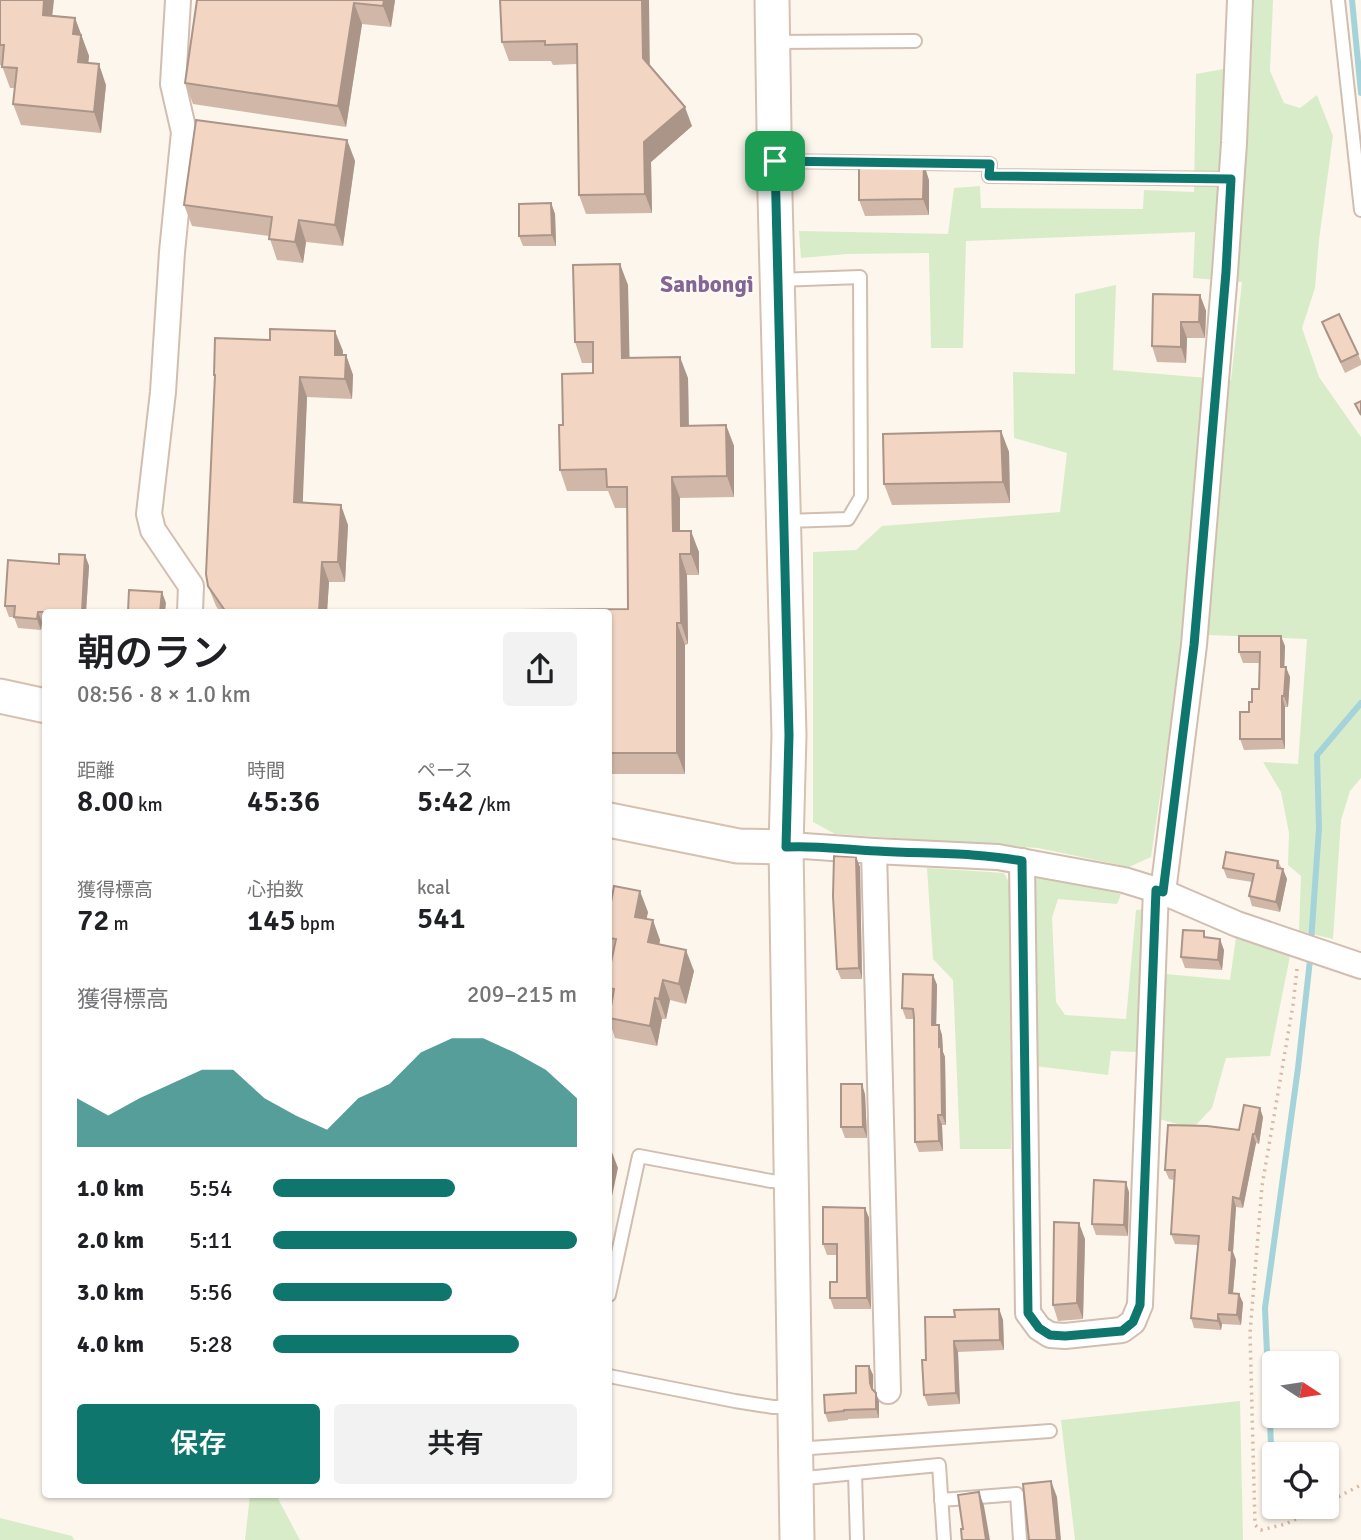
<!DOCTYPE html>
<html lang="ja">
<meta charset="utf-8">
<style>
:root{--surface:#fff;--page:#f2f2f2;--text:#202124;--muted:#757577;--accent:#0f766e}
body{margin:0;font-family:Signika,"Noto Sans JP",sans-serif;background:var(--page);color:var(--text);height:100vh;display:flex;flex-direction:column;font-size:26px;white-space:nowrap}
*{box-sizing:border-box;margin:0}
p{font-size:23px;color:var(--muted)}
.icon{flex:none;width:38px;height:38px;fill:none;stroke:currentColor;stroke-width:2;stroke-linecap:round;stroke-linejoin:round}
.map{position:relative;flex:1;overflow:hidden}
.side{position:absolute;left:42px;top:609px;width:570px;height:889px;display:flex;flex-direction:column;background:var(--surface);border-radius:7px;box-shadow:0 2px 5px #0004}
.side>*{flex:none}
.needle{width:46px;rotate:102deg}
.fabs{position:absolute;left:1262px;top:1351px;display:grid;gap:14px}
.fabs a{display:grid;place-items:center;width:77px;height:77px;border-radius:7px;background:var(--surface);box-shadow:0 2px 5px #0004;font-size:35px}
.pin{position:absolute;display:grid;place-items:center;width:60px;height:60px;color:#fff;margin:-30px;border-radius:14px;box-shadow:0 4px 10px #0006}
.round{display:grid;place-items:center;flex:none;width:74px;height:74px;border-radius:7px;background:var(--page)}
.overview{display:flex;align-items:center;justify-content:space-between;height:119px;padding:0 35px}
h1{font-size:38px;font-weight:600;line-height:52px}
.metrics{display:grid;grid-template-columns:repeat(3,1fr);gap:10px;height:119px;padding:7px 35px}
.metrics div{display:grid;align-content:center}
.metrics b{font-size:30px;font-weight:600}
.metrics small{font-size:19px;font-weight:400}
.metrics p{font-size:19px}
.chart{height:196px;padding:14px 35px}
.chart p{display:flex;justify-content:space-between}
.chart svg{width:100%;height:126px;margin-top:7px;fill:var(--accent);opacity:.7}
.button{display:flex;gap:14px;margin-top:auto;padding:14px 35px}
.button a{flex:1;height:80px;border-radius:7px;background:var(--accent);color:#fff;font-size:28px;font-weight:600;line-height:80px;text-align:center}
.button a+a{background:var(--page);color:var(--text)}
ul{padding:0 35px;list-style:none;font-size:23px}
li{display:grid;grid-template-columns:112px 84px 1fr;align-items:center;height:52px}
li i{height:18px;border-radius:9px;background:var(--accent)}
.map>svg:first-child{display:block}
.green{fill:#d8ecc9}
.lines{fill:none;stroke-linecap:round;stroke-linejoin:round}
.stream{stroke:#a5d3da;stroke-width:6}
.lane-casing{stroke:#d1beb0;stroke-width:16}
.street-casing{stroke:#d1beb0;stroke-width:28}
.secondary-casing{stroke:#d6c0b0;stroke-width:37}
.path{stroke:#d9b8a5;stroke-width:3.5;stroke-dasharray:2 5;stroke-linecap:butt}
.lane{stroke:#fff;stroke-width:12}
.street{stroke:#fff;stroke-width:24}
.secondary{stroke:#fff;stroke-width:33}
.wall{fill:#d1b7a8}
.shaded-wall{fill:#aa9588}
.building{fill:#f3d5c3;stroke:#aa9588;stroke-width:2}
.route-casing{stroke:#fff;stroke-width:14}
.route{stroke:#0f766e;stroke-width:9}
.labels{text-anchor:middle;stroke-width:5;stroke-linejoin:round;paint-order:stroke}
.quarter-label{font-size:23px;font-weight:bold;fill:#846695;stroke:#fffaf3}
</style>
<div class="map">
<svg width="1361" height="1540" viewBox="0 0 1361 1540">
<rect width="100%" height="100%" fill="#fdf6ec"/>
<g class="green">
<polygon points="1254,0 1273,0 1270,71 1284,103 1300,108 1317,95 1333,136 1319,240 1315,288 1302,328 1319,377 1361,437 1361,778 1350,791 1341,820 1333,939 1299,931 1301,876 1288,865 1289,833 1281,792 1263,762 1298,764 1307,639 1184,634 1151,857 1129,867 1038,848 835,834 813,822 813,552 856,550 882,526 1060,512 1067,453 1014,438 1013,372 1075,374 1075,294 1116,285 1113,370 1231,380 1242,282 1193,278 1195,232 966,241 963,348 931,348 929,253 847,254 801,258 799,231 948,234 954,188 980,186 981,208 1143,209 1144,190 1194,192 1196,74 1251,64"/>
<polygon points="927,868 1004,873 1011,886 1011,1149 960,1149 953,980 933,959"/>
<polygon points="1048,874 1121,894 1117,904 1058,899 1052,918 1056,1002 1065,1015 1126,1019 1136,910 1150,909 1142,1040 1137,1052 1111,1051 1108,1075 1035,1066 1033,879"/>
<polygon points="1236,937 1290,956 1270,1056 1226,1058 1212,1108 1193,1128 1159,1119 1166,974 1230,980"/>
<polygon points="1240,1401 1243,1540 1075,1540 1061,1420"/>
<polygon points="250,1495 276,1495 300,1540 245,1540"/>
<polygon points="0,1518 72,1536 74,1540 0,1540"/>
</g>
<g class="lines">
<g class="stream">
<polyline points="1352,0 1361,93"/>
<polyline points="1311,942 1319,828 1317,755 1361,703"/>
<polyline points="1274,1513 1265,1308 1298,1068 1310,960"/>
</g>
<g class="lane-casing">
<g id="lane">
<polyline points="1338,0 1361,210"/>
<polyline points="773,42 915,41"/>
<polyline points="775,161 990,164 989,176 1231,179"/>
<polyline points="777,280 860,277 861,497 848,519 785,521"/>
<polyline points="609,1295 639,1156 771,1181 791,1182"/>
<polyline points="609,1376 735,1401 773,1407 795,1407"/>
<polyline points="796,1449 1050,1431"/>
<polyline points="855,1473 939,1465 944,1540"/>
<polyline points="796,1479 855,1473 857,1540"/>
<polyline points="941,1500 1017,1494 1020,1540"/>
</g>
</g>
<g class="street-casing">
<g id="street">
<polyline points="178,0 173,84 184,132 172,252 163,392 149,514 153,530 191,586 190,612"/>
<polyline points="786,847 804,846 874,851 998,857 1124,880 1163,892 1237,924 1361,966"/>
<polyline points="874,851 888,1391"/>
<polyline points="1022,861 1028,1313 1039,1328 1050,1335 1065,1336 1122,1330 1133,1322 1140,1305 1156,890"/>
<polyline points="1163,892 1194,645 1225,272 1234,143 1240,0"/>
</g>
</g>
<g class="secondary-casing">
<g id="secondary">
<polyline points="772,0 775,196 789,735 786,847 797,1540"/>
<polyline points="0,696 46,706"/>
<polyline points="609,820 738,846 786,847"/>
</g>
</g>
<g class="path">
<polyline points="1297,969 1293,1005 1262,1186 1250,1333 1255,1525 1261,1530 1286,1524 1319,1507"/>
<polyline points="1326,1503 1361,1485"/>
</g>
<use href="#lane" class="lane"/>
<use href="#street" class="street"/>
<use href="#secondary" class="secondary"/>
</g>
<g class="wall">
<polygon points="0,0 53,16 75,18 89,56 88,63 106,85 101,133 21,125 13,104 15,88 10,88 2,66 0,65"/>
<polygon points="197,0 395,0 391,27 362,24 346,127 193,104 185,83"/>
<polygon points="500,0 650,67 692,126 651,162 652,213 586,214 579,195 577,64 553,65 551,61 509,61 502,42"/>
<polygon points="347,140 355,161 343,246 306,242 303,263 277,260 269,236 192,226 184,205"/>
<polygon points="929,180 929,215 865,216 859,200"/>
<polygon points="551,203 555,214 556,246 523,246 519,236"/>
<polygon points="628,285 629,358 688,378 689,426 726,425 734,446 734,497 680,498 680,531 699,552 699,575 687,575 688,644 685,645 685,774 609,774 609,612 628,609 627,508 615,508 608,491 567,491 560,470 563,425 593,373 593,363 582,363 575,342"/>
<polygon points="1200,295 1206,311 1205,338 1187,338 1186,363 1157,362 1152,346"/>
<polygon points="1322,322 1358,354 1361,361 1361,365 1345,373 1326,333"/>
<polygon points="343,351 342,355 346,355 353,375 352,399 307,397 302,503 348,525 345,582 329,582 327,612 220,612 216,606 208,586 215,378 214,375"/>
<polygon points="1001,431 1009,452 1010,503 892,505 884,484"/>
<polygon points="85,555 89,566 86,612 46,612 46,622 42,622 41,630 18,628 14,617 9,617 5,606 59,564"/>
<polygon points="1285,646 1284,667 1290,677 1288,707 1285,707 1285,749 1244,750 1240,739 1252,702 1259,689 1260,663 1243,663 1239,652"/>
<polygon points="856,857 860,867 862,979 841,979 837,969"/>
<polygon points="1278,861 1287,879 1280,912 1252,906 1249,896 1252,882 1227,878 1223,868"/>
<polygon points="648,912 646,919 660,940 659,944 694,971 686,1004 670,1000 666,1019 662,1019 657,1046 615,1038 609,1020 611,1002 609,996 609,972 612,957 609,957 609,913"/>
<polygon points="1207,938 1224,950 1222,970 1185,968 1181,957"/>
<polygon points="933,975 937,985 936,1025 942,1035 943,1052 945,1057 946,1125 942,1125 943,1151 919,1152 915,1142 914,1019 906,1019 902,1008"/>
<polygon points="865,1094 867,1138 845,1138 841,1127"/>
<polygon points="1263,1117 1259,1144 1256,1143 1243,1208 1236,1207 1233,1252 1236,1260 1233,1293 1239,1294 1243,1303 1241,1325 1222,1324 1221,1330 1194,1328 1191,1318 1198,1245 1175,1244 1171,1234 1174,1180 1169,1179 1165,1170"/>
<polygon points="1129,1192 1128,1236 1096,1235 1092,1224"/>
<polygon points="865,1208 869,1218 871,1309 834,1309 830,1298 837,1282 837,1255 827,1255 823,1244"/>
<polygon points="1085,1239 1083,1319 1058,1321 1053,1305"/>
<polygon points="999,1309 1003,1320 1004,1350 958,1352 960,1404 928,1406 924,1395 926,1360 955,1317"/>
<polygon points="869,1366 873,1375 873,1391 876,1393 879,1402 879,1418 848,1419 848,1420 828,1422 825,1413 856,1393"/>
</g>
<g class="shaded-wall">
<polygon points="44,0 54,0 50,36 43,15"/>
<polygon points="384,0 395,0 391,27 383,6"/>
<polygon points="642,0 649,0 650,78 643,58"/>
<polygon points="354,3 362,24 346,127 338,106"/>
<polygon points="75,18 89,56 86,83 78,62 73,34"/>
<polygon points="99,64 106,85 101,133 94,112"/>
<polygon points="685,107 692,126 651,162 652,213 645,194 644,142"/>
<polygon points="347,140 355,161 343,246 335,225"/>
<polygon points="924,164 929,180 929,215 923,199"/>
<polygon points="551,203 555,214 556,246 552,235"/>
<polygon points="299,220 306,242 303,263 295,242"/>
<polygon points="620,264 628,285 630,379 622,358"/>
<polygon points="1200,295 1206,311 1205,338 1199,322"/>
<polygon points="1181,322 1187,338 1186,363 1181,347"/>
<polygon points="335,331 343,351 342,375 335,355"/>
<polygon points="346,355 353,375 352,399 345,379"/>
<polygon points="680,357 688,378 689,447 681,426"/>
<polygon points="300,377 307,397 302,522 294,502"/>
<polygon points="726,425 734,446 734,497 727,476"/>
<polygon points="1001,431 1009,452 1010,503 1003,482"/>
<polygon points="672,477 680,498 680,552 673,531"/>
<polygon points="341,505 348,525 345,582 338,562"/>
<polygon points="691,531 699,552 699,575 691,554"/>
<polygon points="680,554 687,575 688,644 681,623"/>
<polygon points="85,555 89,566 86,612 82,612"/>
<polygon points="322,562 329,582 327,612 319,612"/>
<polygon points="162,592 166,603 165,612 160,612"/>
<polygon points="38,612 42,622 41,630 37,619"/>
<polygon points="677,623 685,645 685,774 677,753"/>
<polygon points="1281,636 1285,646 1284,677 1281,667"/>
<polygon points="1286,667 1290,677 1288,707 1284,696"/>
<polygon points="1282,696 1285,707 1285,749 1282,739"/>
<polygon points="856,857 860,867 862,979 859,968"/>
<polygon points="1283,869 1287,879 1280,912 1276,902"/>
<polygon points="640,891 648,912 643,937 635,917"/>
<polygon points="653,920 660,940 656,962 648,942"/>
<polygon points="1220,939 1224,950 1222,970 1218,960"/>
<polygon points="686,950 694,971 686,1004 679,984"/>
<polygon points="933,975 937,985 936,1035 932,1025"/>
<polygon points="663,980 670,1000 666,1019 659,999"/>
<polygon points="655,998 662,1019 657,1046 650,1026"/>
<polygon points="939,1025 942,1035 943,1052 945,1057 946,1125 942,1115"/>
<polygon points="862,1084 865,1094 867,1138 863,1127"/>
<polygon points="1260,1108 1263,1117 1259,1144 1255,1134"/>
<polygon points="938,1115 942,1125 943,1151 939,1141"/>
<polygon points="1253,1134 1256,1143 1243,1208 1240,1199"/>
<polygon points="610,1147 618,1168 609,1210 609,1151"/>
<polygon points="1126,1182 1129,1192 1128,1236 1124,1225"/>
<polygon points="1233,1197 1236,1207 1233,1252 1236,1260 1232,1303 1229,1293 1229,1250"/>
<polygon points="865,1208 869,1218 871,1309 867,1298"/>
<polygon points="1079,1223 1085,1239 1083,1319 1077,1303"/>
<polygon points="1239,1294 1243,1303 1241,1325 1237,1315"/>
<polygon points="999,1309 1003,1320 1004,1350 1000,1340"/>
<polygon points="1218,1314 1222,1324 1221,1330 1218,1321"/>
<polygon points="954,1341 958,1352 960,1404 956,1393"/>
<polygon points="869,1366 873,1375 873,1392 870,1383"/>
<polygon points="876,1393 879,1402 879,1418 876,1409"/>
<polygon points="1051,1481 1057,1497 1061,1540 1057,1540"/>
<polygon points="979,1492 984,1506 990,1540 986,1540"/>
</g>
<g class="building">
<polygon points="0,0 44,0 43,15 75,18 73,34 81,35 78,62 99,64 94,112 13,104 17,68 2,67 4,45 0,45"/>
<polygon points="197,0 384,0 383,6 354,3 338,106 185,83"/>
<polygon points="500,0 642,0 643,58 685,107 644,142 645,194 579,195 577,44 545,45 545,41 502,42"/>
<polygon points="196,120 347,140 335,225 299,220 295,242 269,239 272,217 184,205"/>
<polygon points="859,164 924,164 923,199 859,200"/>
<polygon points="551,203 552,235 519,236 519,204"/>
<polygon points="620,264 622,358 680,357 681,426 726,425 727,476 672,477 673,531 691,531 691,554 680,554 681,623 677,623 677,753 609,753 609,612 520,612 520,610 628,609 627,487 607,487 606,469 560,470 559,425 563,425 562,374 593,373 593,342 575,342 573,265"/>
<polygon points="1153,294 1200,295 1199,322 1181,322 1181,347 1152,346"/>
<polygon points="1339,314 1358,354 1341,362 1322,322"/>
<polygon points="270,329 335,331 335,355 346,355 345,379 300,377 294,502 341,505 338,562 322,562 319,612 226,612 208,586 206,574 215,375 214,375 215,338 270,340"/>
<polygon points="1361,401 1361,415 1355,404"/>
<polygon points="1001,431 1003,482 884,484 883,434"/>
<polygon points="59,554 85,555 82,612 38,612 37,619 14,617 15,606 5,606 8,560 59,564"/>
<polygon points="129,590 162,592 160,612 128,612"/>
<polygon points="1239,636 1281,636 1281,667 1286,667 1284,696 1282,696 1282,739 1240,739 1240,712 1249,712 1249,702 1252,702 1252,689 1259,689 1260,652 1239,652"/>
<polygon points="1226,852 1278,861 1277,868 1283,869 1276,902 1249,896 1254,874 1223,868"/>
<polygon points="834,856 856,857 859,968 837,969 833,896"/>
<polygon points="614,886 640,891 635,917 653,920 648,942 686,950 679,984 663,980 659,999 655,998 650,1026 609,1018 614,989 609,988 609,972 616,939 609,938 609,913"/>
<polygon points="1183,930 1204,931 1204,937 1220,939 1218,960 1181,957"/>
<polygon points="903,974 933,975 932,1025 939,1025 939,1047 941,1046 942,1115 938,1115 939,1141 915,1142 914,1017 913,1009 902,1008"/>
<polygon points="841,1084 862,1084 863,1127 841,1127"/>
<polygon points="1244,1105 1260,1108 1255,1134 1253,1134 1240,1199 1233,1197 1229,1250 1232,1251 1229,1293 1239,1294 1237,1315 1218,1314 1218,1321 1191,1318 1199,1236 1171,1234 1175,1170 1165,1170 1168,1125 1207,1126 1239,1130"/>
<polygon points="1094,1180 1126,1182 1124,1225 1092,1224"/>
<polygon points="823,1207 865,1208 867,1298 830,1298 830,1282 837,1282 837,1244 823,1244"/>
<polygon points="1054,1222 1079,1223 1077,1303 1053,1305"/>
<polygon points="999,1309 1000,1340 954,1341 956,1393 924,1395 922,1360 926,1360 925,1317 955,1317 954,1310"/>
<polygon points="856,1366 869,1366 870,1383 872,1389 876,1393 876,1409 844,1410 844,1411 825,1413 824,1395 856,1393"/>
<polygon points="1051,1481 1057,1540 1029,1540 1023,1484"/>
<polygon points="979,1492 986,1540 962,1540 961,1529 963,1529 958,1495"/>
</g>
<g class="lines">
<g class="route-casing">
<path id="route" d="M775 161 990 164 989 176 1231 179 1226 272 1194 645 1163 892 1156 890 1140 1305 1133 1322 1122 1331 1065 1336 1050 1335 1039 1328 1028 1313 1022 861C974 852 925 854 877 851 846 850 816 845 786 847L789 735Z"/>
</g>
<use href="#route" class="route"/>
</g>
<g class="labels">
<g class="quarter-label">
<text x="707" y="292">Sanbongi</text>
</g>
</g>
</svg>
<div class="fabs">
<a><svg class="needle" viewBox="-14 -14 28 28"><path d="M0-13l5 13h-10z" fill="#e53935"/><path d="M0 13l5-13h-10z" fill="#757577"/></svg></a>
<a><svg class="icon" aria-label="locate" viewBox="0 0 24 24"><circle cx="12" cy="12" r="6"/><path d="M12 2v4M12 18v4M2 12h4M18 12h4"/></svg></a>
</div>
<div class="pin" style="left:775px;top:161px;background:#1e9e55"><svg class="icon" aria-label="arrive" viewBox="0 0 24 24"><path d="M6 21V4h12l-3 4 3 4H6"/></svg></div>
<section class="side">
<div class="overview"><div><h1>朝のラン</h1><p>08:56 · 8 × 1.0 km</p></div><a class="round"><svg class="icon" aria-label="share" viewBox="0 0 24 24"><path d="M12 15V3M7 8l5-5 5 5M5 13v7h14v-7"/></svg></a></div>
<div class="metrics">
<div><p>距離</p><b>8.00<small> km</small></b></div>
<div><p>時間</p><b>45:36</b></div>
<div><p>ペース</p><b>5:42<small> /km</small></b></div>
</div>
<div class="metrics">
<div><p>獲得標高</p><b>72<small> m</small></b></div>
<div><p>心拍数</p><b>145<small> bpm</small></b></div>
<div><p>kcal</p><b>541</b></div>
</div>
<div class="chart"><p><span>獲得標高</span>209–215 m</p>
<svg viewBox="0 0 160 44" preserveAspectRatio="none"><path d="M0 44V27L10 33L20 27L30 22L40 17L50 17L60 27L70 33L80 38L90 27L100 22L110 11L120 6L130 6L140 11L150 17L160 27V44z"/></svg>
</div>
<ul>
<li><b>1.0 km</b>5:54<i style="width:60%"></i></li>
<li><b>2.0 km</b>5:11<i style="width:100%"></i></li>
<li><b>3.0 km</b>5:56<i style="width:59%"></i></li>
<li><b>4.0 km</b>5:28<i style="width:81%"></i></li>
</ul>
<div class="button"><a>保存</a><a>共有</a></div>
</section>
</div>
